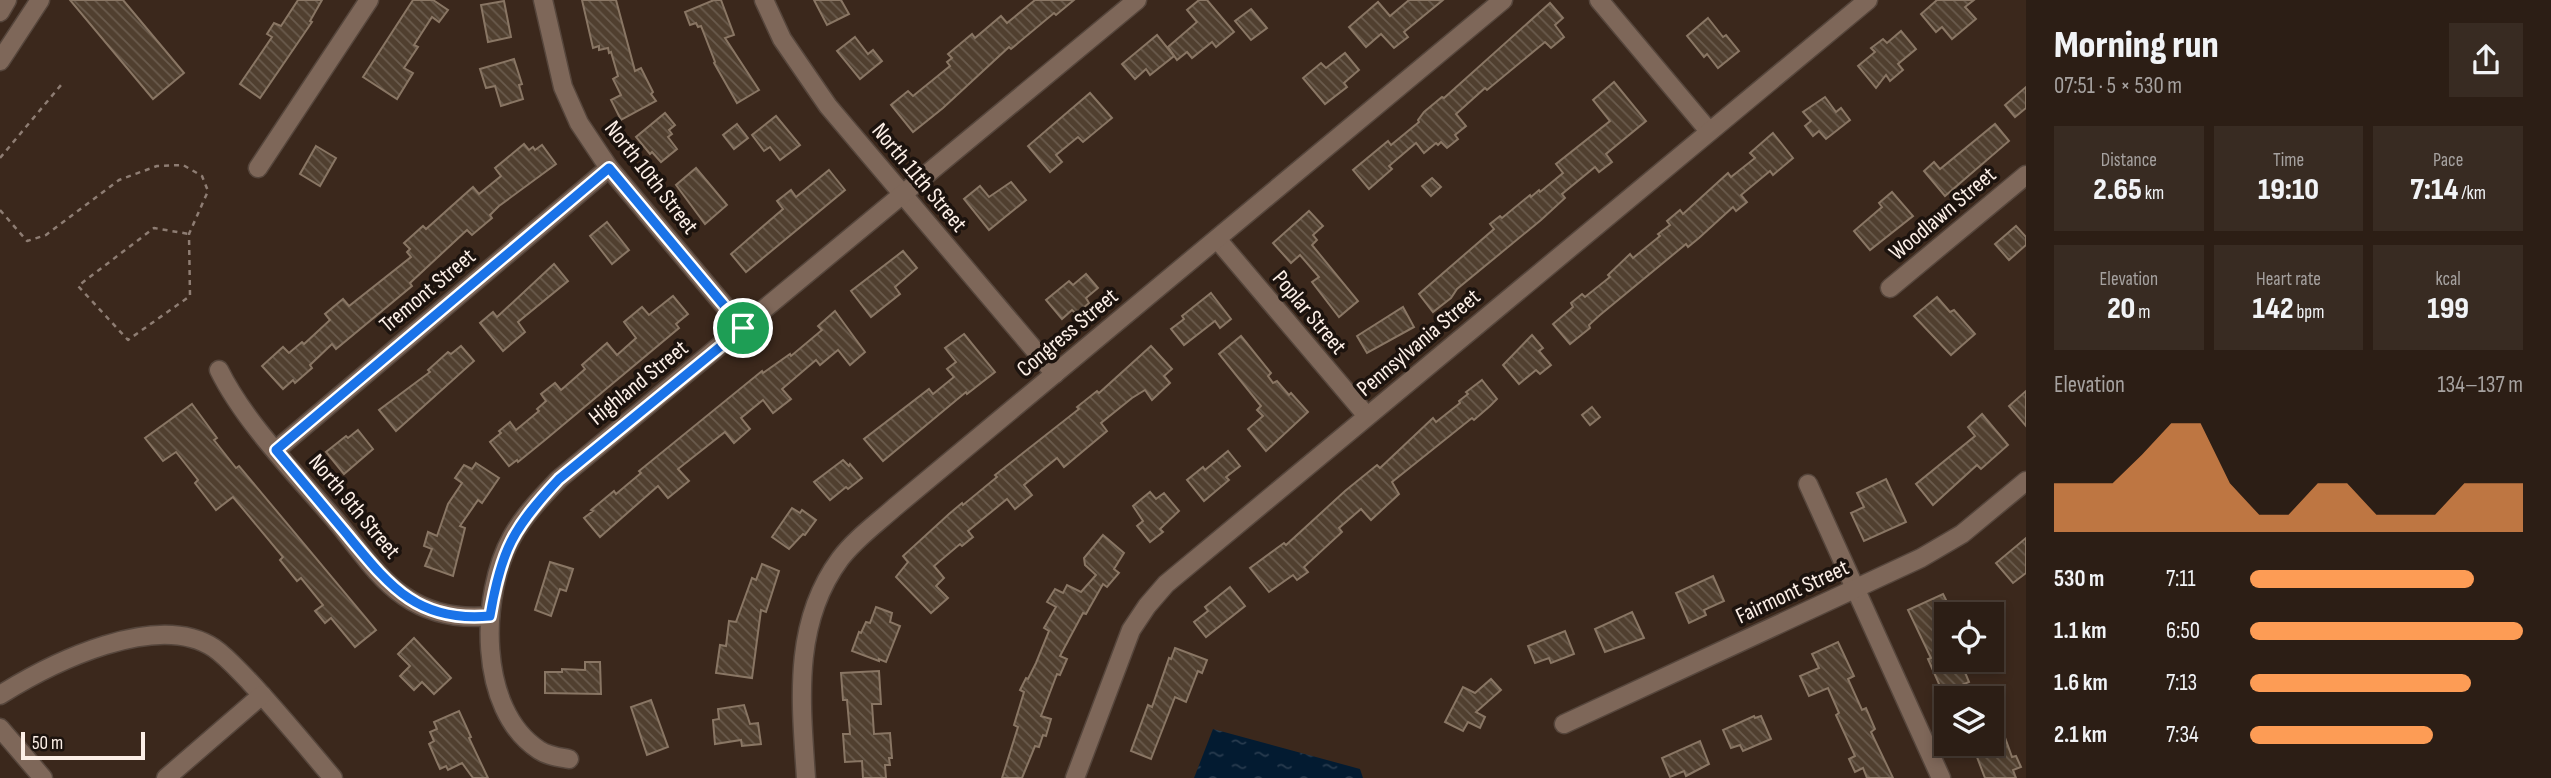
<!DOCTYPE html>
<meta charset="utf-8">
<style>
:root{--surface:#2c1e15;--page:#382b22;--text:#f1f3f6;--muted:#a6a2a0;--line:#483c34;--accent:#fd9c55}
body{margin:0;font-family:"Sofia Sans Condensed",sans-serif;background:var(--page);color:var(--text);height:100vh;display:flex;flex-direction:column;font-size:26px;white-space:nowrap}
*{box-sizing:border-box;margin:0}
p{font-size:23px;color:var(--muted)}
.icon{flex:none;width:38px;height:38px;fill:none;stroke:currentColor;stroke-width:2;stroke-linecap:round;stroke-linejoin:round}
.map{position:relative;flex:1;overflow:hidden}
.drawer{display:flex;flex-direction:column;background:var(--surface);width:525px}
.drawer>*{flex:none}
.fabs{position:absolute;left:1934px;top:602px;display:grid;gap:14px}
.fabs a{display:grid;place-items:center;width:70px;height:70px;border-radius:0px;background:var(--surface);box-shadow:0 4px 10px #0003,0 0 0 2px var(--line);font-size:35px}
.scale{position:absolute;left:21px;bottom:18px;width:124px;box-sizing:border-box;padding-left:7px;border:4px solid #fcefe7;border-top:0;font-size:19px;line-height:24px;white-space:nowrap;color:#fcefe7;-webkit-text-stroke:5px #1c130e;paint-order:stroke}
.pin{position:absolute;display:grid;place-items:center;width:60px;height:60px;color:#fff;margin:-30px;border:4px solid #fff;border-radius:50%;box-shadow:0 2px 7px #0007}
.round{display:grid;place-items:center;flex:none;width:74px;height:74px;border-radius:0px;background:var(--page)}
.headline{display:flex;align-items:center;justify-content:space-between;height:119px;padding:0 28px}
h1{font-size:38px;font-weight:800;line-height:52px}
.figures{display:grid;grid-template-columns:repeat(3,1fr);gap:10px;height:119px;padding:7px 28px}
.figures div{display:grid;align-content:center;border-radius:0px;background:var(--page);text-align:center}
.figures b{font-size:30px;font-weight:800}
.figures small{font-size:19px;font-weight:400}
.figures p{font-size:19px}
.chart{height:196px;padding:14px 28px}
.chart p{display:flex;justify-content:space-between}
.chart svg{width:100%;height:126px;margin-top:7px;fill:var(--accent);opacity:.7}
ul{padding:0 28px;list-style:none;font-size:23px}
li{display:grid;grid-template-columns:112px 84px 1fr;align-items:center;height:52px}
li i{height:18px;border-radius:9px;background:var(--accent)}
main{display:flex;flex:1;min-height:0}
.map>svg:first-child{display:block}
.water{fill:url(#water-ripples)}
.building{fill:url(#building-back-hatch);stroke:#897664;stroke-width:2}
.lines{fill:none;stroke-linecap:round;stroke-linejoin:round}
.minor-casing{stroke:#56463c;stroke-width:21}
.path{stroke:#8e7d73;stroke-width:2.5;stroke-dasharray:5 5;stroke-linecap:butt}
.minor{stroke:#7e6759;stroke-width:18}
.route-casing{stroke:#fff;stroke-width:14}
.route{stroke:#1a73e8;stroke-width:9}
.labels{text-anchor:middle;stroke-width:7;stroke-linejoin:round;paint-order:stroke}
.street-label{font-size:23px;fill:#fcefe7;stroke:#1c130e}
</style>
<main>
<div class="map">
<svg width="2026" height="778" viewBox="0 0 2026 778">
<defs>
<pattern id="water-ripples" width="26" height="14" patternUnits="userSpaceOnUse" patternTransform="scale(1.75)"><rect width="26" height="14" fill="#031b31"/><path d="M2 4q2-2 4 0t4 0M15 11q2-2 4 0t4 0" fill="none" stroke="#293c4f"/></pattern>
<pattern id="building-back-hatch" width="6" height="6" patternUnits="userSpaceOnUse" patternTransform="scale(1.75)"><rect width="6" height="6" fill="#503f2f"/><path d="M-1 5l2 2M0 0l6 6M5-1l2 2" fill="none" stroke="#6a5b4d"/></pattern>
</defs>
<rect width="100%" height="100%" fill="#3b281c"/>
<polygon class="water" points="1213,729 1360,769 1363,778 1194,778"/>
<g class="building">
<polygon points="70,0 123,0 184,73 153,99"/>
<polygon points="298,0 322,0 310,21 312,22 260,98 240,84 272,37 267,34 274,23 281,26"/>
<polygon points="413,0 433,0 448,10 439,22 432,17 414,45 418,47 404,68 413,73 397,99 363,77"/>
<polygon points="582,0 616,0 635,71 641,68 653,92 651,94 656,101 621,120 611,100 621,95 613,79 618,76 611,52 609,53 608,48 599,50 599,46 593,48"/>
<polygon points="714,0 721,0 734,35 725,38 759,90 737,103 714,63 715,62 701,26 698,27 696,23 690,25 685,12"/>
<polygon points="814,0 841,0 849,14 827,25"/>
<polygon points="1035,0 1074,0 1056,15 1054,13 1011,49 1009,47 943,108 913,132 891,105 908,91 913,96 950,66 947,62 952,58 948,54 972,34 975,38 1001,16 1007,23"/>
<polygon points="1199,0 1207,0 1234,32 1216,47 1212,42 1192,58 1187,52 1177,60 1168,47 1197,22 1187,10"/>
<polygon points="1409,0 1443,0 1404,32 1408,37 1394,48 1381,34 1366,47 1349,27 1378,2 1390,16"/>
<polygon points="1937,0 1974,0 1965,7 1976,19 1952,39 1942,27 1936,32 1921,14"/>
<polygon points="504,1 511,37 488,42 481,5"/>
<polygon points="1550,3 1563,18 1555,25 1564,37 1551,48 1545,42 1487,90 1485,88 1456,114 1466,126 1455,135 1458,139 1447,148 1441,142 1438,145 1436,143 1424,153 1416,143 1389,166 1392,169 1369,189 1353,170 1388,141 1391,145 1419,122 1418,120 1424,112 1442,97 1444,98"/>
<polygon points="1251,9 1267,28 1251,40 1235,21"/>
<polygon points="1708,18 1723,37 1726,35 1739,51 1718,68 1707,54 1704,57 1687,36"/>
<polygon points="1901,31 1916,49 1898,64 1903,70 1890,81 1886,75 1876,88 1858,66 1875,52 1871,48 1883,39 1887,43"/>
<polygon points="1157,35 1174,56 1150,75 1146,69 1135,79 1122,64"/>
<polygon points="855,37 868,54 873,50 882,61 860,79 837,51"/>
<polygon points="1345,53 1359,70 1344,83 1347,87 1325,104 1303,78 1321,63 1326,68"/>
<polygon points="514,59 522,84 519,85 523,99 501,106 495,86 486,88 480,69"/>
<polygon points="1614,82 1646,121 1606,154 1612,162 1599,172 1595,167 1562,194 1565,198 1541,220 1457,289 1451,298 1433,312 1419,294 1494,229 1490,224 1500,216 1502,218 1530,195 1531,197 1539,190 1540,192 1563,173 1556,164 1610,121 1593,100"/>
<polygon points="2026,87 2026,108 2015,117 2005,105"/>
<polygon points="1090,93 1112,118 1083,142 1078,137 1056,155 1062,162 1050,172 1028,146"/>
<polygon points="1825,97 1836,112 1841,108 1850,120 1826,139 1819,131 1813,136 1805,126 1811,121 1803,112"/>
<polygon points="665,113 675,125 669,130 672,134 668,137 677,149 661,162 652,152 650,154 636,137"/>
<polygon points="776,116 800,145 780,160 770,147 764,151 752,135"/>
<polygon points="737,124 748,138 734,149 723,135"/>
<polygon points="1995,124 2009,141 1945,196 1924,171 1934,162 1940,169"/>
<polygon points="1773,133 1793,158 1773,175 1770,171 1741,195 1747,202 1736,211 1733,207 1699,238 1688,247 1686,244 1600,315 1589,325 1590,328 1570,344 1553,324 1573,307 1571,303 1582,294 1585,297 1610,277 1608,275 1630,254 1633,258 1660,236 1658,234 1670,225 1667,221 1680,210 1683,214 1728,173 1731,177 1755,158 1750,153"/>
<polygon points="524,144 529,150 533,147 535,150 542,145 556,164 499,206 490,215 492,218 472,235 467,230 410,283 412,286 336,349 332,344 310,365 312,368 295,383 293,380 283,389 262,366 283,347 289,353 302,342 304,344 330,320 325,314 343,299 349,306 411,257 407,252 410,249 404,243 423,226 426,229 473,187 479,194 501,176 495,168"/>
<polygon points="316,146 336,158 320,186 300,174"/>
<polygon points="696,168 727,205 705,224 676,185"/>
<polygon points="829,170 845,190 746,272 731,254 783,209 777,201 791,190 796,197"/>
<polygon points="1432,178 1441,187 1431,196 1422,186"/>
<polygon points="1011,182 1026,200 989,230 964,199 980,186 989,197"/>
<polygon points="1892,192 1913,216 1870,250 1854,231 1882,207 1879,203"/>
<polygon points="1309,211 1323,226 1313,235 1317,240 1312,245 1358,301 1339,317 1312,282 1319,277 1300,255 1291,263 1273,243"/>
<polygon points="607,222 629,250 612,264 590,236"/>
<polygon points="2016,226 2026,237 2026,245 2009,260 1995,244"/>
<polygon points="903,251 917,268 895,287 900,294 871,317 851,291"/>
<polygon points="554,264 568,281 518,322 525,332 503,351 480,323 493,312 497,317"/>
<polygon points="1086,274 1098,288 1086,298 1089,303 1076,314 1072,310 1062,319 1046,300 1069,281 1073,285"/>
<polygon points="1211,293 1231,319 1220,328 1215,321 1184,345 1171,329 1184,319 1182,316"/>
<polygon points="673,296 688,314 676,324 679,328 545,440 518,462 517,460 509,466 490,442 501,433 499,431 510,422 516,430 539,411 537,409 546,401 541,394 555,383 561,390 585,369 582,365 607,343 617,355 636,338 624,322 642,307 649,315"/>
<polygon points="1937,297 1950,312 1954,310 1975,334 1951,355 1914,316"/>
<polygon points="1403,307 1414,327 1367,353 1357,336"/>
<polygon points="835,311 865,352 850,365 838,350 820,365 816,360 782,389 791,399 773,413 763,400 741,418 750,429 734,443 725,432 678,469 689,481 668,498 658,486 600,537 584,518 593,511 591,510 614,491 616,494 641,473 639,471 762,371 763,373 790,354 791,356 822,330 818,326"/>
<polygon points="964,334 995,372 967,394 966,392 883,461 864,439 929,389 933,394 954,377 947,369 956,362 945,348"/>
<polygon points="1532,335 1543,348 1539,351 1551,365 1540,374 1536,370 1519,384 1503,365"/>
<polygon points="1241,336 1271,373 1268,376 1273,383 1277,381 1289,395 1291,393 1308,412 1266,451 1248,429 1263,416 1257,410 1261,406 1219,354"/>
<polygon points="461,346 474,361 396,431 379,410 430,372 428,370 448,352 451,354"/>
<polygon points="1151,346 1172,369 1164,376 1170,383 1152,400 1145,390 1132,398 1101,423 1107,431 1064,467 1057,458 1024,485 1032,495 1015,509 1007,499 968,531 973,537 962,546 960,544 934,566 944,578 936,586 948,598 931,613 896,577 908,562 903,556 949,514 962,503 963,505 997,477 995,475 1079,409 1077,407 1097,391 1099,393"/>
<polygon points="1482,380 1497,399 1490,406 1474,420 1472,418 1392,482 1399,494 1371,520 1361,509 1339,528 1342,532 1304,567 1308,572 1297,580 1293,575 1269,592 1250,568 1284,543 1286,545 1345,491 1377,465 1380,468 1433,418 1436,422 1460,403 1459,401 1468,394 1466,392"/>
<polygon points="2026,391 2026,426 2009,406"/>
<polygon points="192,404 217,438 214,440 236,468 239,466 376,630 355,647 331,618 325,623 315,611 323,605 301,578 297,581 280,560 283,557 233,497 216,510 195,483 198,480 176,452 163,461 145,438"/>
<polygon points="1592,407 1600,417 1590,425 1582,415"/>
<polygon points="1982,414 2008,445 1981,469 1977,465 1933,505 1916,484 1975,436 1968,427"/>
<polygon points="358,430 373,449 344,474 326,452 346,436 348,438"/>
<polygon points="1228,451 1240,466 1226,477 1229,480 1204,501 1187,480 1203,467 1205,470"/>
<polygon points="843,460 849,466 850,464 862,478 848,489 846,487 830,500 814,482"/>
<polygon points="476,463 499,478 482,503 478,500 460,526 465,528 453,576 425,566 432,549 424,546 428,532 437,536 448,504 462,483 455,478 464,465 472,469"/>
<polygon points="1886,479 1906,522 1864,541 1851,513 1864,507 1857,493"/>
<polygon points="1150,492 1156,499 1164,493 1179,511 1160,529 1163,532 1150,542 1137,526 1143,521 1133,506"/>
<polygon points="792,508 800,513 802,510 816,520 805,535 803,534 789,549 772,537"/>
<polygon points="1103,535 1124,553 1114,569 1119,573 1107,587 1103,584 1086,614 1083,613 1060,656 1067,659 1060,675 1057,674 1041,716 1051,719 1046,736 1043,735 1039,747 1035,746 1022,778 1002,778 1018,727 1014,725 1024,692 1020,690 1026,678 1028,679 1036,663 1049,631 1044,628 1056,607 1047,602 1055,589 1063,593 1067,585 1081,592 1096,575 1085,565 1084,558"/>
<polygon points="2026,538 2026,573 2013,583 1996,563"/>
<polygon points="550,562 573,569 566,591 560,589 551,616 535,610"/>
<polygon points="762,564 779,571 766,612 761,610 752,678 716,673 720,645 726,646 729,621 736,622 752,578 756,580"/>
<polygon points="1713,576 1724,601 1704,610 1706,615 1689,623 1676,593"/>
<polygon points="1230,587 1245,606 1206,637 1194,622 1208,611 1205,607"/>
<polygon points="1943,594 1953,614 1946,614 1946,622 1938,625 1946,641 1946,660 1960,660 1969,682 1943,693 1928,659 1931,658 1908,610"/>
<polygon points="876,607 892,613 890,622 900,626 886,662 879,659 879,661 852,651 859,632 861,633 866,622 870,623"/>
<polygon points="1632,612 1644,638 1605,652 1595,629"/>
<polygon points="1565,631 1574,654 1551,663 1549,658 1535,663 1528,646"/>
<polygon points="414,638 451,678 434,694 422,682 414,690 400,676 410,666 398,654"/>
<polygon points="1838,642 1854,676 1848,679 1862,710 1866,708 1875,729 1871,732 1893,778 1867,778 1863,768 1855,772 1849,759 1855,756 1836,715 1839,713 1828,688 1809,696 1800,676 1819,668 1812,654"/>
<polygon points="1175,648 1207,660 1202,673 1198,671 1186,702 1175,697 1151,759 1131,751 1148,705 1152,707 1169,658 1171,659"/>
<polygon points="585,662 600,662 601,694 545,693 545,672 562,672 562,669 585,670"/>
<polygon points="879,671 881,704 872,704 874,734 890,733 892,758 889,758 890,765 885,765 886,778 863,778 862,761 845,762 843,734 850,734 847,700 843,700 841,673"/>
<polygon points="1491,679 1501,690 1476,712 1485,717 1480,728 1468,722 1463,731 1445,722 1463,687 1475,693"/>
<polygon points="651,700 668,747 647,755 631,707"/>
<polygon points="1993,704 2012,757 2016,756 2021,767 2013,770 2016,778 1985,778 1972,744 1992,744"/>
<polygon points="744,705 750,724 758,723 761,744 742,746 741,740 715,744 713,720 719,719 718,709"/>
<polygon points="459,711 471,737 469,738 488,778 473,778 462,763 448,770 446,766 440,769 429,744 434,741 430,732 437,729 434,722"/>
<polygon points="1754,716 1755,718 1761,716 1771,739 1743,751 1740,745 1731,748 1723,730"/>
<polygon points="1700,741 1709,764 1686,776 1684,771 1670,777 1662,758"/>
</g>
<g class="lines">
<g class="minor-casing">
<g id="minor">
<polyline points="543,0 563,87 579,123 609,168 743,328"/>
<polyline points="764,0 782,39 828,106 1055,374"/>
<polyline points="1599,0 1709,131"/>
<polyline points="0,12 7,0"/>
<polyline points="0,61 40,0"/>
<polyline points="258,168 369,0"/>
<polyline points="1217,239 1367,416"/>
<polyline points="1890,288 2026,175"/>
<path d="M219 370C245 423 297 475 336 521 357 546 377 578 404 596 430 614 459 619 490 616"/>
<polyline points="276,450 609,168"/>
<polyline points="1808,484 1941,778"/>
<path d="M0 695C51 663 157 610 214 648 227 657 238 670 249 681 278 712 305 745 333 778"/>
<polyline points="1564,724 1921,558 1962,534 2026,481"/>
<polyline points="0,728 43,778"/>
<path d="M569 759C558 757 548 756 539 750 477 710 480 594 512 537 524 515 542 497 559 479L1137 0"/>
<polyline points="166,778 262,695"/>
<path d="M806 778C801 702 792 624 840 559 855 539 876 524 895 507L1503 0"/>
<polyline points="1075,778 1131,630 1147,606 1166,584 1868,0"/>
</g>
</g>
<g class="path">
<polyline points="0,158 61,85"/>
<polyline points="0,210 27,241 46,235 119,180 157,166 183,165 202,176 208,191 189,234 190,296 128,340 78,286 154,228 189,234"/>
</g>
<use href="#minor" class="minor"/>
</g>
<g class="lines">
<g class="route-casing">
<path id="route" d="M609 168 743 328 559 479C513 528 501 550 490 616 416 623 388 584 345 532 322 505 299 477 276 450Z"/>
</g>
<use href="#route" class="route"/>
</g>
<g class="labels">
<g class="street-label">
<text transform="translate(652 177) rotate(52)" y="8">North 10th Street</text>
<text transform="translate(920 177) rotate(50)" y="8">North 11th Street</text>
<text transform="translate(1942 213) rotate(-40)" y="8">Woodlawn Street</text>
<text transform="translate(427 290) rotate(-40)" y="8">Tremont Street</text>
<text transform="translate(1310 312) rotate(50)" y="8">Poplar Street</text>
<text transform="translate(1067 332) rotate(-40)" y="8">Congress Street</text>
<text transform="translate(1418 342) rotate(-40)" y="8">Pennsylvania Street</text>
<text transform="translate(638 382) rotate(-39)" y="8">Highland Street</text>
<text transform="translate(355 506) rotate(50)" y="8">North 9th Street</text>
<text transform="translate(1792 591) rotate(-25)" y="8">Fairmont Street</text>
</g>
</g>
</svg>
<div class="fabs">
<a><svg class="icon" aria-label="locate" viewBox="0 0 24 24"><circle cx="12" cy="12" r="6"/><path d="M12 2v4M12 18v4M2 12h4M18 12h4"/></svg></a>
<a><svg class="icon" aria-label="layers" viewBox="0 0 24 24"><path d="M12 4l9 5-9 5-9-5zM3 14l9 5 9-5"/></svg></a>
</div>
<div class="scale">50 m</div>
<div class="pin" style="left:743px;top:328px;background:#1e9e55"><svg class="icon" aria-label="arrive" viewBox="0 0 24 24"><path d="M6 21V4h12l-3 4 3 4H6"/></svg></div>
</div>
<section class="drawer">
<div class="headline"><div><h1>Morning run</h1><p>07:51 · 5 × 530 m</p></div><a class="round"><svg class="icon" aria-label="share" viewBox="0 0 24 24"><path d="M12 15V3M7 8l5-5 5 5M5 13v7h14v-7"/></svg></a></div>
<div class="figures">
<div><p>Distance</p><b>2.65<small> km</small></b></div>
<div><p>Time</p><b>19:10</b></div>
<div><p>Pace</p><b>7:14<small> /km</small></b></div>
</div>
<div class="figures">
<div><p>Elevation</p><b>20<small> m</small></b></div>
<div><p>Heart rate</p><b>142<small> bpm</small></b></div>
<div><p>kcal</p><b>199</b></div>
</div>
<div class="chart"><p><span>Elevation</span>134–137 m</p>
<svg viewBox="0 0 160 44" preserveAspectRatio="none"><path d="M0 44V27L10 27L20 27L30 17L40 6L50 6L60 27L70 38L80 38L90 27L100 27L110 38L120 38L130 38L140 27L150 27L160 27V44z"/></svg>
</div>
<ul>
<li><b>530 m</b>7:11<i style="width:82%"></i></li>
<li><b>1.1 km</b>6:50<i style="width:100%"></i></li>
<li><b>1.6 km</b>7:13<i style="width:81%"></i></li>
<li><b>2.1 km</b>7:34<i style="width:67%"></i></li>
</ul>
</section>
</main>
